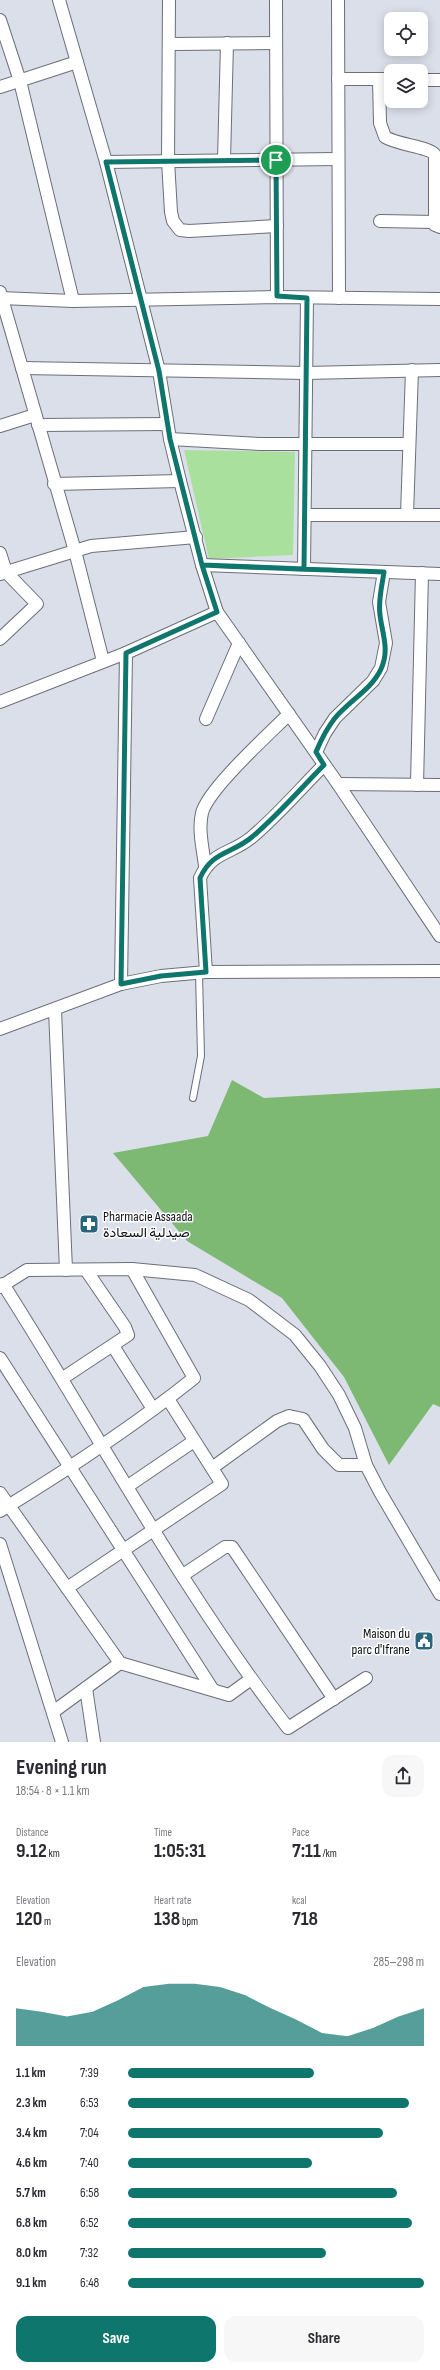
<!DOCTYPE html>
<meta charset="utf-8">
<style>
:root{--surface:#fff;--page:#f7f7f7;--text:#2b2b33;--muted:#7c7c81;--accent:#0f766e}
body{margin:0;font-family:"Sofia Sans Condensed",Vazirmatn,sans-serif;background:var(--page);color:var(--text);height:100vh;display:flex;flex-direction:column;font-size:15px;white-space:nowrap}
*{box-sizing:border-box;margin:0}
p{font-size:13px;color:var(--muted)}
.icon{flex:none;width:22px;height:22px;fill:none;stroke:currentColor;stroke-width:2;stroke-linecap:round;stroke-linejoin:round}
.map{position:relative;height:1742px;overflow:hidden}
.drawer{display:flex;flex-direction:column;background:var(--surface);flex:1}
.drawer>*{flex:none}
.controls{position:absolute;left:384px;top:12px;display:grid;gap:8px}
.controls a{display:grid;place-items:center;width:44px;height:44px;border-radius:8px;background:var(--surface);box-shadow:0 2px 10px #0003;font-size:20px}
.pin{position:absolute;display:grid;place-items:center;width:34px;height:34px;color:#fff;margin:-17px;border:2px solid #fff;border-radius:50%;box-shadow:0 1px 4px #0007}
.round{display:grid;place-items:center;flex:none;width:42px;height:42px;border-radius:12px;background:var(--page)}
.head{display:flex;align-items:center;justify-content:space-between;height:68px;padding:0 16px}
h1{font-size:22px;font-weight:700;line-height:30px}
.figures{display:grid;grid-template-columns:repeat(3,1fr);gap:6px;height:68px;padding:4px 16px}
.figures div{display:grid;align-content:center}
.figures b{font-size:20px;font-weight:700}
.figures small{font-size:11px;font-weight:400}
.figures p{font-size:11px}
.chart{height:112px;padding:8px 16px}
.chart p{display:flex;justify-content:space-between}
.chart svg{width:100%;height:72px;margin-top:4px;fill:var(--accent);opacity:.7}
.button{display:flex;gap:8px;margin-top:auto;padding:8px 16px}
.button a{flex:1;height:46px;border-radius:12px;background:var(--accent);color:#fff;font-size:16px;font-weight:700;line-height:46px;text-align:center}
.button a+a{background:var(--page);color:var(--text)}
ul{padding:0 16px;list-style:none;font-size:13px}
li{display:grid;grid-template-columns:64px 48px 1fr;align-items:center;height:30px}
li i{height:10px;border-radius:5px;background:var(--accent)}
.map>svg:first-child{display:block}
.green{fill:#a9e09e}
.forest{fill:#7db972}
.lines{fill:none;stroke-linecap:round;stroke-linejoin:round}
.lane-casing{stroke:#6b6f79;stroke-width:8}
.street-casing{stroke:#6b6f79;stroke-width:14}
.lane{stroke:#fff;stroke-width:6}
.street{stroke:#fff;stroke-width:12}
.route-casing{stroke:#fff;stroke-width:8}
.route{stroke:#0f766e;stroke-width:5}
.labels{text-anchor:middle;stroke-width:3;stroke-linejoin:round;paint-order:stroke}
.poi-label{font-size:14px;fill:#0f1014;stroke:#fff;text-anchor:start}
</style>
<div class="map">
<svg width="440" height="1742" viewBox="0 0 440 1742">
<rect width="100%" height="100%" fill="#dadfea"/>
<polygon class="green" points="184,450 295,452 293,555 209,559"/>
<polygon class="forest" points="232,1080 264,1098 440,1088 440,1407 433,1404 389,1465 344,1377 282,1298 187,1241 113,1153 208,1136"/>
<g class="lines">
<g class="lane-casing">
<polyline id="lane" points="193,1098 201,1056 199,973"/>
</g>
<g class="street-casing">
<g id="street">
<polyline points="169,0 168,161 171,212 173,221 180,230 189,231 277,226"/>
<polyline points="276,0 277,297"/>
<polyline points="338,0 339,298"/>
<polyline points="0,20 20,81 73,301"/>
<polyline points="171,44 275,43"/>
<polyline points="338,79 391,79"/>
<path d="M379 79 380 123 385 137C398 145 431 147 435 155V225L440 227"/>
<polyline points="421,80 440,80"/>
<polyline points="0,87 77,62"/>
<polyline points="224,160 227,43"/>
<polyline points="106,162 338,159"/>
<polyline points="380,221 435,222"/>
<polyline points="0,292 75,551 103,661"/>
<polyline points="0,298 73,301 277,297 440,299"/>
<polyline points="22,368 306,373 440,370"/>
<polyline points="38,425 167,424"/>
<polyline points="0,426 35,415"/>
<polyline points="170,439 260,444 408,444"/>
<polyline points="54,484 180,481"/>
<polyline points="305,515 440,515"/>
<polyline points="407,515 412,370"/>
<polyline points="0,553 6,572 37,604 0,639"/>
<polyline points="202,565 440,574"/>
<polyline points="304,569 307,298"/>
<polyline points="0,574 91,546 196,537"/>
<polyline points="217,612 338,784 440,936"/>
<polyline points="0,702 126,653"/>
<polyline points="206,719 239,643"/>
<polyline points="316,752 325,733 335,718 373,681 381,668 386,643 379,602 384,572"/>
<polyline points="338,784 440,785"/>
<polyline points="417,785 422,573"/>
<path d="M205 866C203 849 198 830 202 813 208 789 269 734 289 714"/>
<path d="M206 972 200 878C212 851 232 854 252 837 278 815 300 789 324 765"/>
<polyline points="121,984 161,976 206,972 440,971"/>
<polyline points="55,1010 66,1270"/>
<polyline points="0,1029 121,984 126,653 217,612 202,565 180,481 170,439 159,371 106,162 59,0"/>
<path d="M3 1284C97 1432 181 1589 288 1728L366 1678"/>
<polyline points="0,1287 27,1270 132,1269 195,1275 249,1300 295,1335 320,1366 339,1395 355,1428 366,1465 380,1492 440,1594"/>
<polyline points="113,1346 153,1409"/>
<polyline points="0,1358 213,1690"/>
<polyline points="63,1378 128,1335 125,1327 86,1270"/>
<polyline points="212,1468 277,1421 289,1416 303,1419 323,1449 339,1465 366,1465"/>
<polyline points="128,1486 194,1441"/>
<polyline points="0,1493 120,1663 229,1695 251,1679"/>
<path d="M0 1511C67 1470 133 1427 194 1378L132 1269"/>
<polyline points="0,1544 62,1742"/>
<polyline points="183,1575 225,1547 232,1547 334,1699"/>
<polyline points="67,1588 222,1484 168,1399"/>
<polyline points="86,1688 94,1742"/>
<polyline points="53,1712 120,1663"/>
</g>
</g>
<use href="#lane" class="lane"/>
<use href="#street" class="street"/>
</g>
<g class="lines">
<g class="route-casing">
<path id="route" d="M276 160 277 296 307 298 304 569 202 565 217 612 126 653 121 984 161 976 206 972 200 878C212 851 232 854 252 837 278 815 300 789 324 765L316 752C321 740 327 728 335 718 349 701 372 689 381 669 390 650 382 633 380 615 378 600 382 586 384 572 323 570 263 568 202 565L170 439 159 371 106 162 276 160"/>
</g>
<use href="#route" class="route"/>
</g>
<defs>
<g id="pharmacy-square" transform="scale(1)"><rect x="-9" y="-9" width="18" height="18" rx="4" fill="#28667c" stroke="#fff"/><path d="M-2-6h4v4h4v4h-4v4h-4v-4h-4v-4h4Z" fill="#fff"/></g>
<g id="civic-square" transform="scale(1)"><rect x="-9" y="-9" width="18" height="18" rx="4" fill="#28667c" stroke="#fff"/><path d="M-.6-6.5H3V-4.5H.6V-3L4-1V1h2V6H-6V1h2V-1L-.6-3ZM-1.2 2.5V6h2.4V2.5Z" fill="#fff"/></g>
</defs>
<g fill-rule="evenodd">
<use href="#pharmacy-square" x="89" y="1224"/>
<use href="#civic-square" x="424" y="1641"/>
</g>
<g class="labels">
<g class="poi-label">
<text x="103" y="1221">Pharmacie Assaada<tspan x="103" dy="16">صيدلية السعادة</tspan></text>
<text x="410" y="1638" text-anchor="end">Maison du<tspan x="410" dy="16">parc d'Ifrane</tspan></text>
</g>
</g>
</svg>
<div class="controls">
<a><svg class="icon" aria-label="locate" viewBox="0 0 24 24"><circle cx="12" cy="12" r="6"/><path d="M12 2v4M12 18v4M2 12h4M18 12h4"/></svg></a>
<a><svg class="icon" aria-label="layers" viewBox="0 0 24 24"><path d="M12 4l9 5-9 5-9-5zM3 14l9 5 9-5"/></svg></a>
</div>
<div class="pin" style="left:276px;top:160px;background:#1e9e55"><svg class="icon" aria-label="arrive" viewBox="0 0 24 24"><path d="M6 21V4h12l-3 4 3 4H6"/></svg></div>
</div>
<section class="drawer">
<div class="head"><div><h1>Evening run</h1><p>18:54 · 8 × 1.1 km</p></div><a class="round"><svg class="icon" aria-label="share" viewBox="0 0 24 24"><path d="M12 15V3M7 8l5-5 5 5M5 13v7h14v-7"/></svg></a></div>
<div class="figures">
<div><p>Distance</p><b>9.12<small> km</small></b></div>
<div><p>Time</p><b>1:05:31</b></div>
<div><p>Pace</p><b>7:11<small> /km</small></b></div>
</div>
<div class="figures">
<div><p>Elevation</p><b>120<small> m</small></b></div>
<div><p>Heart rate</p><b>138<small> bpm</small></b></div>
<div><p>kcal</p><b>718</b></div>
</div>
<div class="chart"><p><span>Elevation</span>285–298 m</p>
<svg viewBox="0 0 160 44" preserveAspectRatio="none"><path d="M0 44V21L10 23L20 26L30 23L40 16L50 8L60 6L70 6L80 8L90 13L100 21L110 28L120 36L130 38L140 33L150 26L160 21V44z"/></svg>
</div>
<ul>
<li><b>1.1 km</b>7:39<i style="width:63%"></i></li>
<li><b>2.3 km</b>6:53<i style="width:95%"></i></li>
<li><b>3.4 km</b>7:04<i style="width:86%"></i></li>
<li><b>4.6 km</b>7:40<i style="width:62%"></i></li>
<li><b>5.7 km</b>6:58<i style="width:91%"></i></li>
<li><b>6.8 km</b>6:52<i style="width:96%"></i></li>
<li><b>8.0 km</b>7:32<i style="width:67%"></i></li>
<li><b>9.1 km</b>6:48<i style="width:100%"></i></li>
</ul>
<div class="button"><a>Save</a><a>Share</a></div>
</section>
